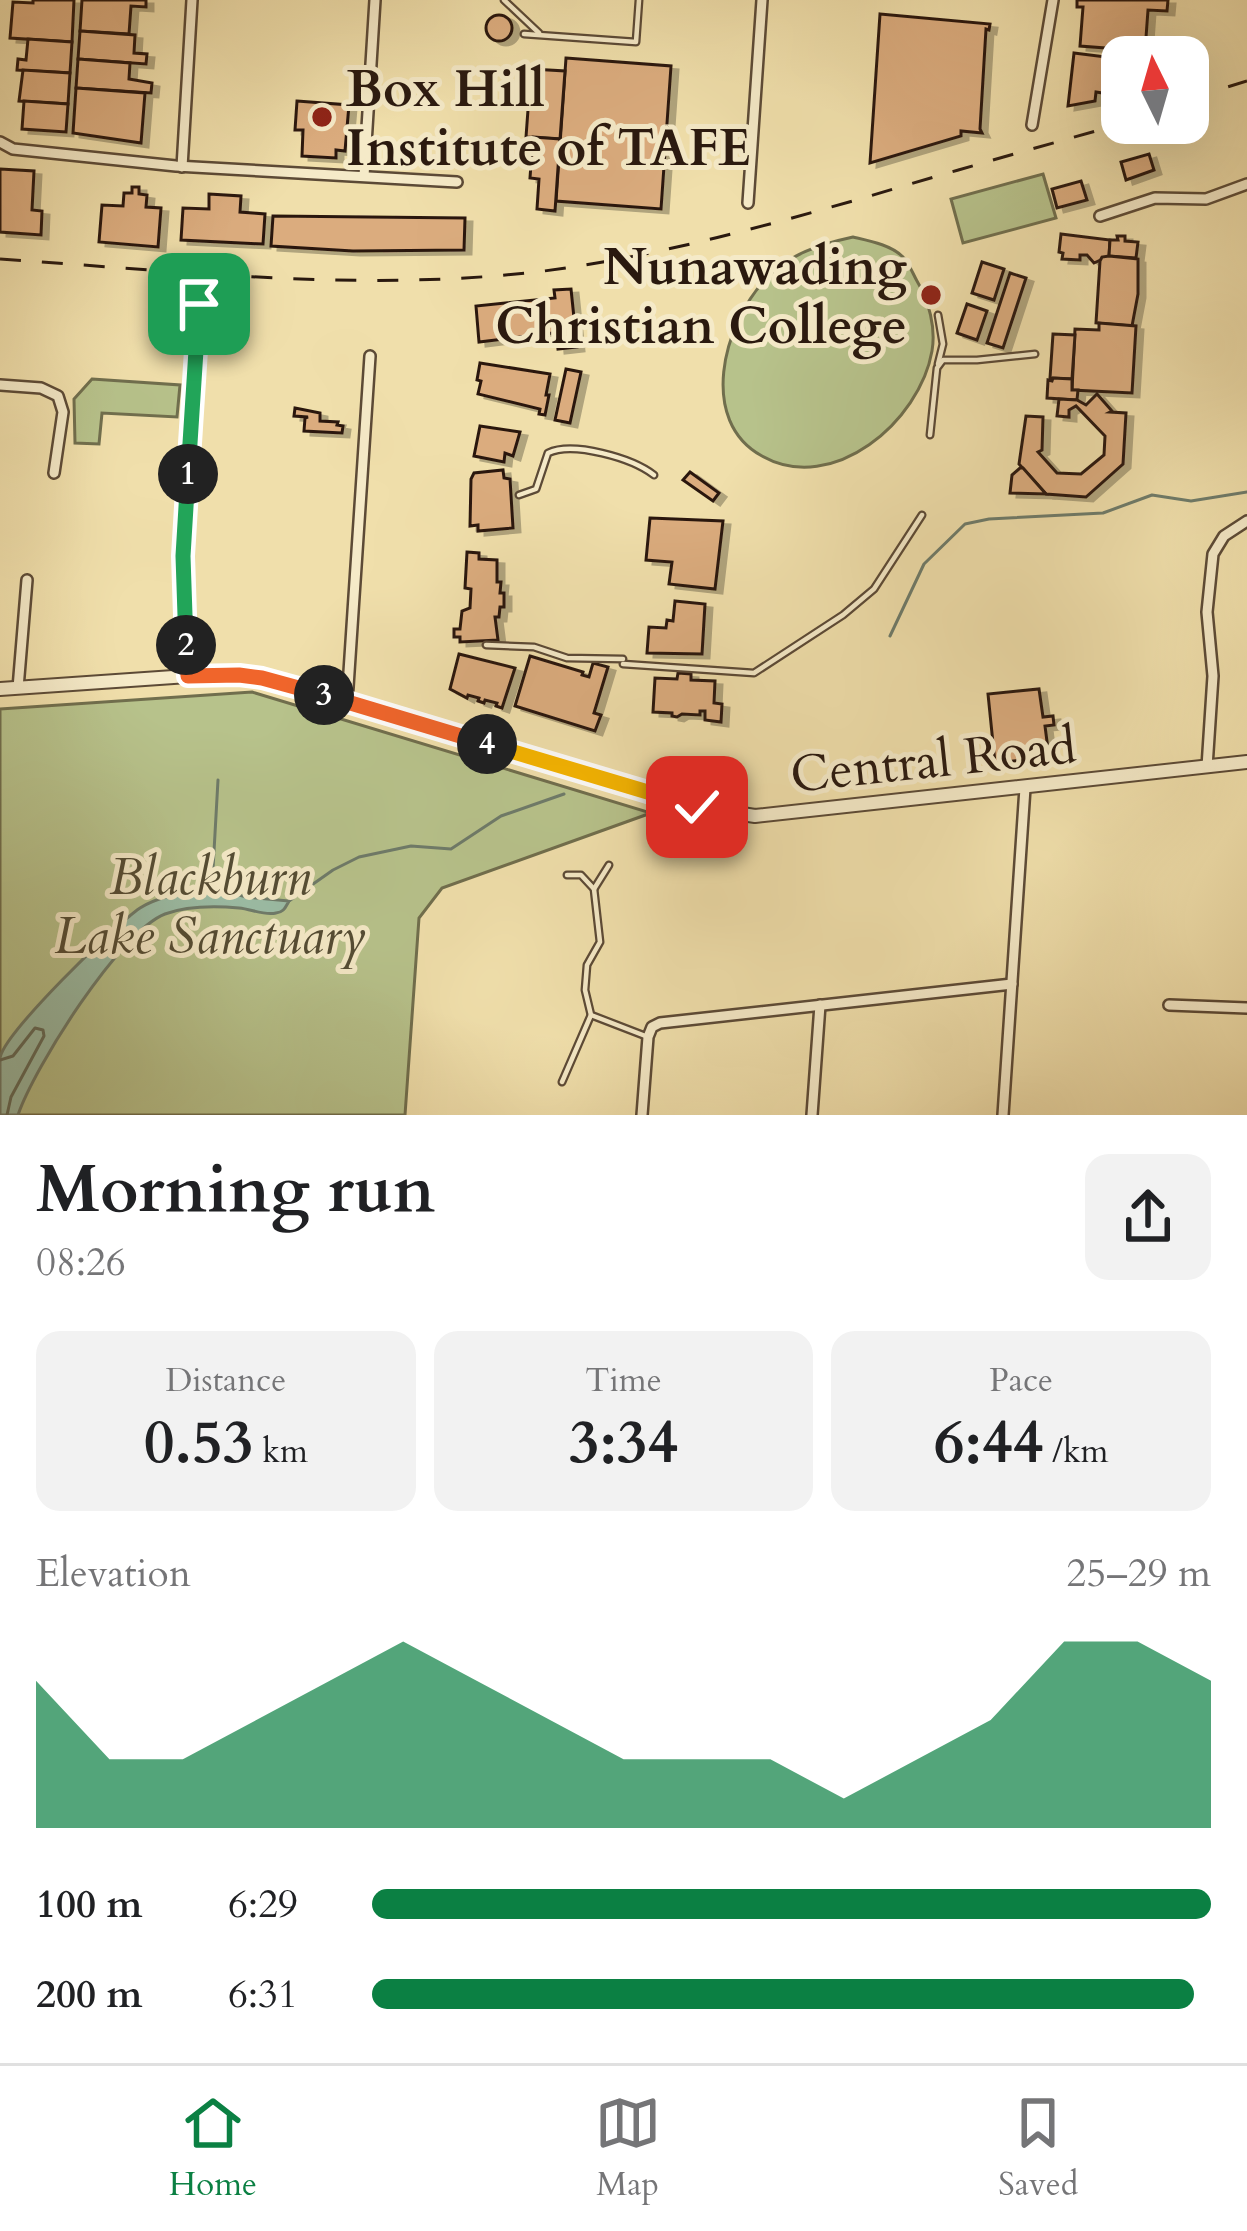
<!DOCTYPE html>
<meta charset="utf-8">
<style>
:root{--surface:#fff;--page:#f2f2f2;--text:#202124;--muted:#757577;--line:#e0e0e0;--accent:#0b8043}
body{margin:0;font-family:Cardo,serif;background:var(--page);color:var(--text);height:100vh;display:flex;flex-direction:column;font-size:45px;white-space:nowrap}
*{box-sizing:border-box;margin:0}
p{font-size:39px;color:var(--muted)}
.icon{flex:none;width:66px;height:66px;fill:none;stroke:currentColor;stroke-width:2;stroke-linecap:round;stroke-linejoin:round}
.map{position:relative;height:1115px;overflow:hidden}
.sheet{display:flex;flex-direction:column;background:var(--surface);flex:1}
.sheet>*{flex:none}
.needle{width:78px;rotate:355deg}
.tools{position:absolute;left:1101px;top:36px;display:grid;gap:24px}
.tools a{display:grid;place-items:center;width:108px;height:108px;border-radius:24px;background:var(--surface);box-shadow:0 12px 48px #0002;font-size:60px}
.pin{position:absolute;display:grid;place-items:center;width:102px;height:102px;color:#fff;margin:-51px;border-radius:24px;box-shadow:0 6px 18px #0006}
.km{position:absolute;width:60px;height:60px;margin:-30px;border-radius:50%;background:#222;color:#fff;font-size:33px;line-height:60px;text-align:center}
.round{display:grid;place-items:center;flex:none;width:126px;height:126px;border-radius:24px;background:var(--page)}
.head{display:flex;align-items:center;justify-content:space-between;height:204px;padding:0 36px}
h1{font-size:66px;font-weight:600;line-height:90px}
.metrics{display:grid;grid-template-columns:repeat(3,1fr);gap:18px;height:204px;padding:12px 36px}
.metrics div{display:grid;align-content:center;border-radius:24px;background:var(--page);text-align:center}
.metrics b{font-size:60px;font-weight:600}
.metrics small{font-size:33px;font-weight:400}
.metrics p{font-size:33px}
.chart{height:336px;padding:24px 36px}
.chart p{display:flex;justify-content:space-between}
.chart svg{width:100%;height:216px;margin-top:12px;fill:var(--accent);opacity:.7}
ul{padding:0 36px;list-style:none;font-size:39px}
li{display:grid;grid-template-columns:192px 144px 1fr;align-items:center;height:90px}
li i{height:30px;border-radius:15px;background:var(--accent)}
.tabs{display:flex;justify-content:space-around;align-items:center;height:168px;border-top:3px solid var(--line);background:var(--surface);font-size:33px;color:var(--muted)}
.tabs a{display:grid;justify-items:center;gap:6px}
.tabs .selected{color:var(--accent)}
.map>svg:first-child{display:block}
.green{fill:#b7c28b;stroke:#706e4d;stroke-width:3}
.water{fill:#9bbda6;stroke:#6e7b6a;stroke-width:3}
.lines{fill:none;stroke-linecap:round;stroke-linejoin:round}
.shore{stroke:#626b5a;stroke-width:3}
.stream{stroke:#6e7b6a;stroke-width:3}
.building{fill:#dbac7e;stroke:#2a190f;stroke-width:3;filter:url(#shadow)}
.service-casing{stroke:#5c4a36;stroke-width:9}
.minor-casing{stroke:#5c4a36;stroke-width:14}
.tertiary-casing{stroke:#5c4a36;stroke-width:16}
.service{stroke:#f5eac8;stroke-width:4.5}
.minor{stroke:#f5eac8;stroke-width:9}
.tertiary{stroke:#f5eac8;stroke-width:12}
.rail{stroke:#2a190f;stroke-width:3;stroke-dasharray:21 21;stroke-linecap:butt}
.split-1-casing{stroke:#fff;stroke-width:24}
.split-2-casing{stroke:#fff;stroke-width:24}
.split-3-casing{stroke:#fff;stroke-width:24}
.split-4-casing{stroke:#fff;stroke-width:24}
.split-5-casing{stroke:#fff;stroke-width:24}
.split-6-casing{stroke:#fff;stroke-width:24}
.split-1{stroke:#22a559;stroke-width:15}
.split-2{stroke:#22a559;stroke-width:15}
.split-3{stroke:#f0652b;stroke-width:15}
.split-4{stroke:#f0652b;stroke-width:15}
.split-5{stroke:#f5b400;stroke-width:15}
.split-6{stroke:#f5b400;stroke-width:15}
.poi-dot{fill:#8f2418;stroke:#f5eac8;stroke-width:4.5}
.labels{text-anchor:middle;stroke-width:10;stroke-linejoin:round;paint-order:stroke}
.poi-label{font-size:51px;font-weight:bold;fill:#2a190f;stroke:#f5eac8;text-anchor:start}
.street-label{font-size:51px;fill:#2a190f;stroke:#f5eac8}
.park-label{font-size:51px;font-style:italic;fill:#544c34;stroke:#f5eac8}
</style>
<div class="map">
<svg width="1247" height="1115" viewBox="0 0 1247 1115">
<defs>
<filter id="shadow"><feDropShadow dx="7" dy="4" stdDeviation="0" flood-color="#0004"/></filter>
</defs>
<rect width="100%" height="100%" fill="#f0dfab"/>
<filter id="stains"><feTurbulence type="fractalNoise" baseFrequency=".00167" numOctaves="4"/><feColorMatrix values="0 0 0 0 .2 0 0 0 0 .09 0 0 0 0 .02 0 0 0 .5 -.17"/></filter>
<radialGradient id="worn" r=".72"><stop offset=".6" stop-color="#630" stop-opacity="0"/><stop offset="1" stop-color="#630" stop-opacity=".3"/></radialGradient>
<g class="green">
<polygon points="1043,174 1056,218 963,243 951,199"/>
<path d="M853 237C870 241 891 245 903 257 909 263 913 274 917 281 929 301 936 328 932 351 920 421 833 496 762 456 698 421 723 325 765 280 788 254 821 244 853 237Z"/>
<polygon points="92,379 180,385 177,417 102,413 99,444 75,443 74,399"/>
<polygon points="252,692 651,813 442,888 419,918 405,1115 0,1115 0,709"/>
</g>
<path class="water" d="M212 887 246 897 289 901C285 908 284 912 276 913 265 916 251 909 239 908 216 906 187 906 165 914 119 932 34 1068 18 1115H0C0 1097 0 1076 0 1058 4 1033 115 925 140 908 161 895 188 892 212 887Z"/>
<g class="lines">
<polyline class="shore" points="0,1060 13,1056 35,1028 43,1030 44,1036 11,1097 7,1115"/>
<g class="stream">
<polyline points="890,636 924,564 965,524 989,519 1103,513 1152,495 1191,501 1247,492"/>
<polyline points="212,887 218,780"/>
<polyline points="289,901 333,870 359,857 411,846 451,849 501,816 564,794"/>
</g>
</g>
<g class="building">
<polygon points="33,0 74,0 72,42 10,38 13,2 33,3"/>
<polygon points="82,0 146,0 146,7 131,6 129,34 80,31"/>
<polygon points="1077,0 1168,0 1167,11 1148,10 1145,51 1080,46 1083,7 1077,7"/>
<polygon points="880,14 990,24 989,30 986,29 980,129 982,133 961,131 961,136 870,163"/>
<circle cx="499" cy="28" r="13"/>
<polygon points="80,31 135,35 134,53 147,54 146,64 78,59"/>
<polygon points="28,39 72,42 70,73 17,70 18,59 26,60"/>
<polygon points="1074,53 1122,59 1122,96 1096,92 1095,101 1068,106"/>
<polygon points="566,58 671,66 661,209 556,201"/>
<polygon points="78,59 130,63 129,79 152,83 151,93 76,88"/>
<polygon points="531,69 565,71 560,139 526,137"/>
<polygon points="23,70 70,73 68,104 19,101"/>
<polygon points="76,88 145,93 141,143 73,133"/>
<polygon points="24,101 68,104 66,132 22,129"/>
<polygon points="297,101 349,105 345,151 336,150 336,158 302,156 303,130 295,130"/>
<polygon points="533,137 560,139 555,211 537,209 539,179 530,178"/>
<polygon points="1149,154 1154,170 1126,180 1121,162"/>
<polygon points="0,169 34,171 32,210 42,211 41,235 0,232"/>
<polygon points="1081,181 1087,200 1057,208 1052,189"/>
<polygon points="132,187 139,187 139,194 147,195 146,207 161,208 158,247 99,242 102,205 123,206 124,193 132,193"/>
<polygon points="209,194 241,196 240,212 265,214 263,244 181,240 183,208 209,209"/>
<polygon points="273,216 465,218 464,250 353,251 271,246"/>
<polygon points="1061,234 1110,240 1109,256 1094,263 1087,255 1080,255 1080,260 1062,259 1063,253 1059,252"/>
<polygon points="1117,236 1125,236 1125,241 1138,242 1136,258 1109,256 1110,240 1118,240"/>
<polygon points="1109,256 1138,259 1138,294 1132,326 1096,323 1100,261 1102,257"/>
<polygon points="982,262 1004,269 994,300 972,293"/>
<polygon points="1010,273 1026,278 1003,348 987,343"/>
<polygon points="571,289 577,347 558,349 557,338 553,338 553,333 479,342 476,306 555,298 554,290"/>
<polygon points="967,304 987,311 977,340 957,333"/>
<polygon points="1099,323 1136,326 1132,393 1072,390 1075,329 1099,330"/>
<polygon points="1053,334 1075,335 1072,379 1050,378"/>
<polygon points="480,363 550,374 546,395 549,395 545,415 539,414 540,409 478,394 481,381 477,380"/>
<polygon points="566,369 581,372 570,423 555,420"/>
<polygon points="1053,378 1072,379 1072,390 1078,390 1077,400 1047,398 1048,380 1052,381"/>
<polygon points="1097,394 1112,411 1110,412 1126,413 1123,464 1086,497 1046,494 1019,464 1026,416 1043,417 1042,450 1038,452 1057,473 1081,474 1104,455 1105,436 1076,406 1069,410 1069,417 1057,416 1059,399 1077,400 1086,405"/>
<polygon points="295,408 320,413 320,421 338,422 337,425 343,426 342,433 304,431 305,418 308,417 294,416"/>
<polygon points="480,426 520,432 513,456 505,453 504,462 474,456"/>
<polygon points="1020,468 1023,468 1046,494 1010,493 1012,475"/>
<polygon points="503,470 504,478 510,479 513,528 478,531 478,525 470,526 471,479 474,473"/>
<polygon points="690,472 719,493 713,501 683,480"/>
<polygon points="650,518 723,521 715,589 669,584 672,562 646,560"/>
<polygon points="467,552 479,553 479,559 497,560 497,582 501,582 500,593 504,593 504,607 500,607 499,617 495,617 498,640 460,642 460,637 454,637 454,629 460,629 462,611 470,608 471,589 465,588"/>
<polygon points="675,601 705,604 702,654 647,653 649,627 666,628 667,620 673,621"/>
<polygon points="459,654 515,668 502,708 496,706 497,703 485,700 484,703 478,701 479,698 468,695 467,698 450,689"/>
<polygon points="530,656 583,672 582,675 589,677 593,663 608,667 594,713 601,715 595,731 515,706"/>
<polygon points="678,673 691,674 691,680 715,681 714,703 722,704 721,722 705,720 705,711 700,711 700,715 682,714 677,717 672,716 672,713 653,712 655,678 677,679"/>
<polygon points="1039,689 1043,717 1053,716 1054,725 1045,726 1049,757 995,763 988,694"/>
</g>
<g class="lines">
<g class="service-casing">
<g id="service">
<polyline points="504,0 539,33"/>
<polyline points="524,34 636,42 639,0"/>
<polyline points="938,315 943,344 938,364"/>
<polyline points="930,435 937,368 943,360 977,360 1035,354"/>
<path d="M519 495 536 489 548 453C573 441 632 458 654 475"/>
<polyline points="486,645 534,647 567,658 623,659"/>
<polyline points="623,664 754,673 843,615 874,589 922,515"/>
<polyline points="567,875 581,875 594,889 600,942 587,965 585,990 591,1015 648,1037"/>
<polyline points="594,889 609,865"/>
<polyline points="562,1082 591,1015"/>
</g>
</g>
<g class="minor-casing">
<g id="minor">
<polyline points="1032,125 1053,0"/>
<polyline points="0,142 13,149 176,166 457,182"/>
<polyline points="182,167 192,0"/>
<polyline points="364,176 375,0"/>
<polyline points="748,203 762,0"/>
<polyline points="1100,216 1155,198 1206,199 1247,184"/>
<polyline points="0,385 41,388 58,396 63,412 54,473"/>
<polyline points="188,676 183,556 199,303"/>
<polyline points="18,688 27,580"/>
<polyline points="347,702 370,356"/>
<polyline points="1207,767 1213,676 1207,612 1213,554 1224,536 1247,521"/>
<polyline points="1169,1005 1247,1008"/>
<polyline points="642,1115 648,1037 652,1027 660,1023 1012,984"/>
<polyline points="812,1115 820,1005"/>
<polyline points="1003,1115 1025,788"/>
</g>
</g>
<g class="tertiary-casing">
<polyline id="tertiary" points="0,689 188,676 239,675 263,678 697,807 755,816 1247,762"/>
</g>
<use href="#service" class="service"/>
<use href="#minor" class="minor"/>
<use href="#tertiary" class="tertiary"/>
<g class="rail">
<polyline points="1188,99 1247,81"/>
<path d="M0 259C181 271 363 293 544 271 653 257 758 228 863 198 950 172 1038 147 1125 123"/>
</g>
</g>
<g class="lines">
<g class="split-1-casing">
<polyline id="split-1" points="188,474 199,304"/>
</g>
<g class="split-2-casing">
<polyline id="split-2" points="186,645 183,556 188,474"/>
</g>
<g class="split-3-casing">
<polyline id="split-3" points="186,645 188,676 239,675 262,678 324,695"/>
</g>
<g class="split-4-casing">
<polyline id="split-4" points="324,695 487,744"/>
</g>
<g class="split-5-casing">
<polyline id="split-5" points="487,744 651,793"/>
</g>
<g class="split-6-casing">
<polyline id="split-6" points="651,793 697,807"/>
</g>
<use href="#split-1" class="split-1"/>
<use href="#split-2" class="split-2"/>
<use href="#split-3" class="split-3"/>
<use href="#split-4" class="split-4"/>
<use href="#split-5" class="split-5"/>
<use href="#split-6" class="split-6"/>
</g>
<g class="poi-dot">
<circle cx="322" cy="117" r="12"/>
<circle cx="931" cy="295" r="12"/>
</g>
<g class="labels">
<g class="poi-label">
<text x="346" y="106">Box Hill<tspan x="346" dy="59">Institute of TAFE</tspan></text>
<text x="907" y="284" text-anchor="end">Nunawading<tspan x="907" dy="59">Christian College</tspan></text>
</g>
<g class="street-label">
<text transform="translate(933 759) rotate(-6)" y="18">Central Road</text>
</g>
<g class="park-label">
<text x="210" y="894">Blackburn<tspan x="210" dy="59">Lake Sanctuary</tspan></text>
</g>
</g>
<rect width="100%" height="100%" filter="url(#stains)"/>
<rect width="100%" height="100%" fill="url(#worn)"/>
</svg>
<div class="tools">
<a><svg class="needle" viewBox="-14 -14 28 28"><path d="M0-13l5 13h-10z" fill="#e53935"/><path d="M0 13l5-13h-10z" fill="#757577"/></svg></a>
</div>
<div class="pin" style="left:199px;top:304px;background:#1e9e55"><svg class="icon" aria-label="arrive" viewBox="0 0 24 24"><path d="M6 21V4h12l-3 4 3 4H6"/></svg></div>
<div class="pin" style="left:697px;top:807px;background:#d93025"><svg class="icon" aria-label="check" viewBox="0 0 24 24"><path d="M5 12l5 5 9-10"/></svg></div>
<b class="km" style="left:188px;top:474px">1</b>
<b class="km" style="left:186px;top:645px">2</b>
<b class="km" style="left:324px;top:695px">3</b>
<b class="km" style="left:487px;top:744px">4</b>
</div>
<section class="sheet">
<div class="head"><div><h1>Morning run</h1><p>08:26</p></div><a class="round"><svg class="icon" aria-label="share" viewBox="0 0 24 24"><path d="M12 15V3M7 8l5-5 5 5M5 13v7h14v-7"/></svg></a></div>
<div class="metrics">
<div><p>Distance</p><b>0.53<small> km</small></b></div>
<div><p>Time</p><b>3:34</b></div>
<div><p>Pace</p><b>6:44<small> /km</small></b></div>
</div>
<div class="chart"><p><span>Elevation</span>25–29 m</p>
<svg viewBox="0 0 160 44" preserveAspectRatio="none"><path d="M0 44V14L10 30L20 30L30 22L40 14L50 6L60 14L70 22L80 30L90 30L100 30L110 38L120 30L130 22L140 6L150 6L160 14V44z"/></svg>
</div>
<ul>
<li><b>100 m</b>6:29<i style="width:100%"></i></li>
<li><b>200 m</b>6:31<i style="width:98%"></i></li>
</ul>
</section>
<nav class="tabs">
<a class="selected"><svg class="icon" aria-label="home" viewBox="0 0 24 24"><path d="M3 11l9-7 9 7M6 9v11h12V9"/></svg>Home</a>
<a><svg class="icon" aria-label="map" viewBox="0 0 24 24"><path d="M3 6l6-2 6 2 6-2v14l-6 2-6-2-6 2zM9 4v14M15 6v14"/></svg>Map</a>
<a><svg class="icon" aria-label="saved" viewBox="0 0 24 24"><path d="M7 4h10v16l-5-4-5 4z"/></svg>Saved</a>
</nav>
